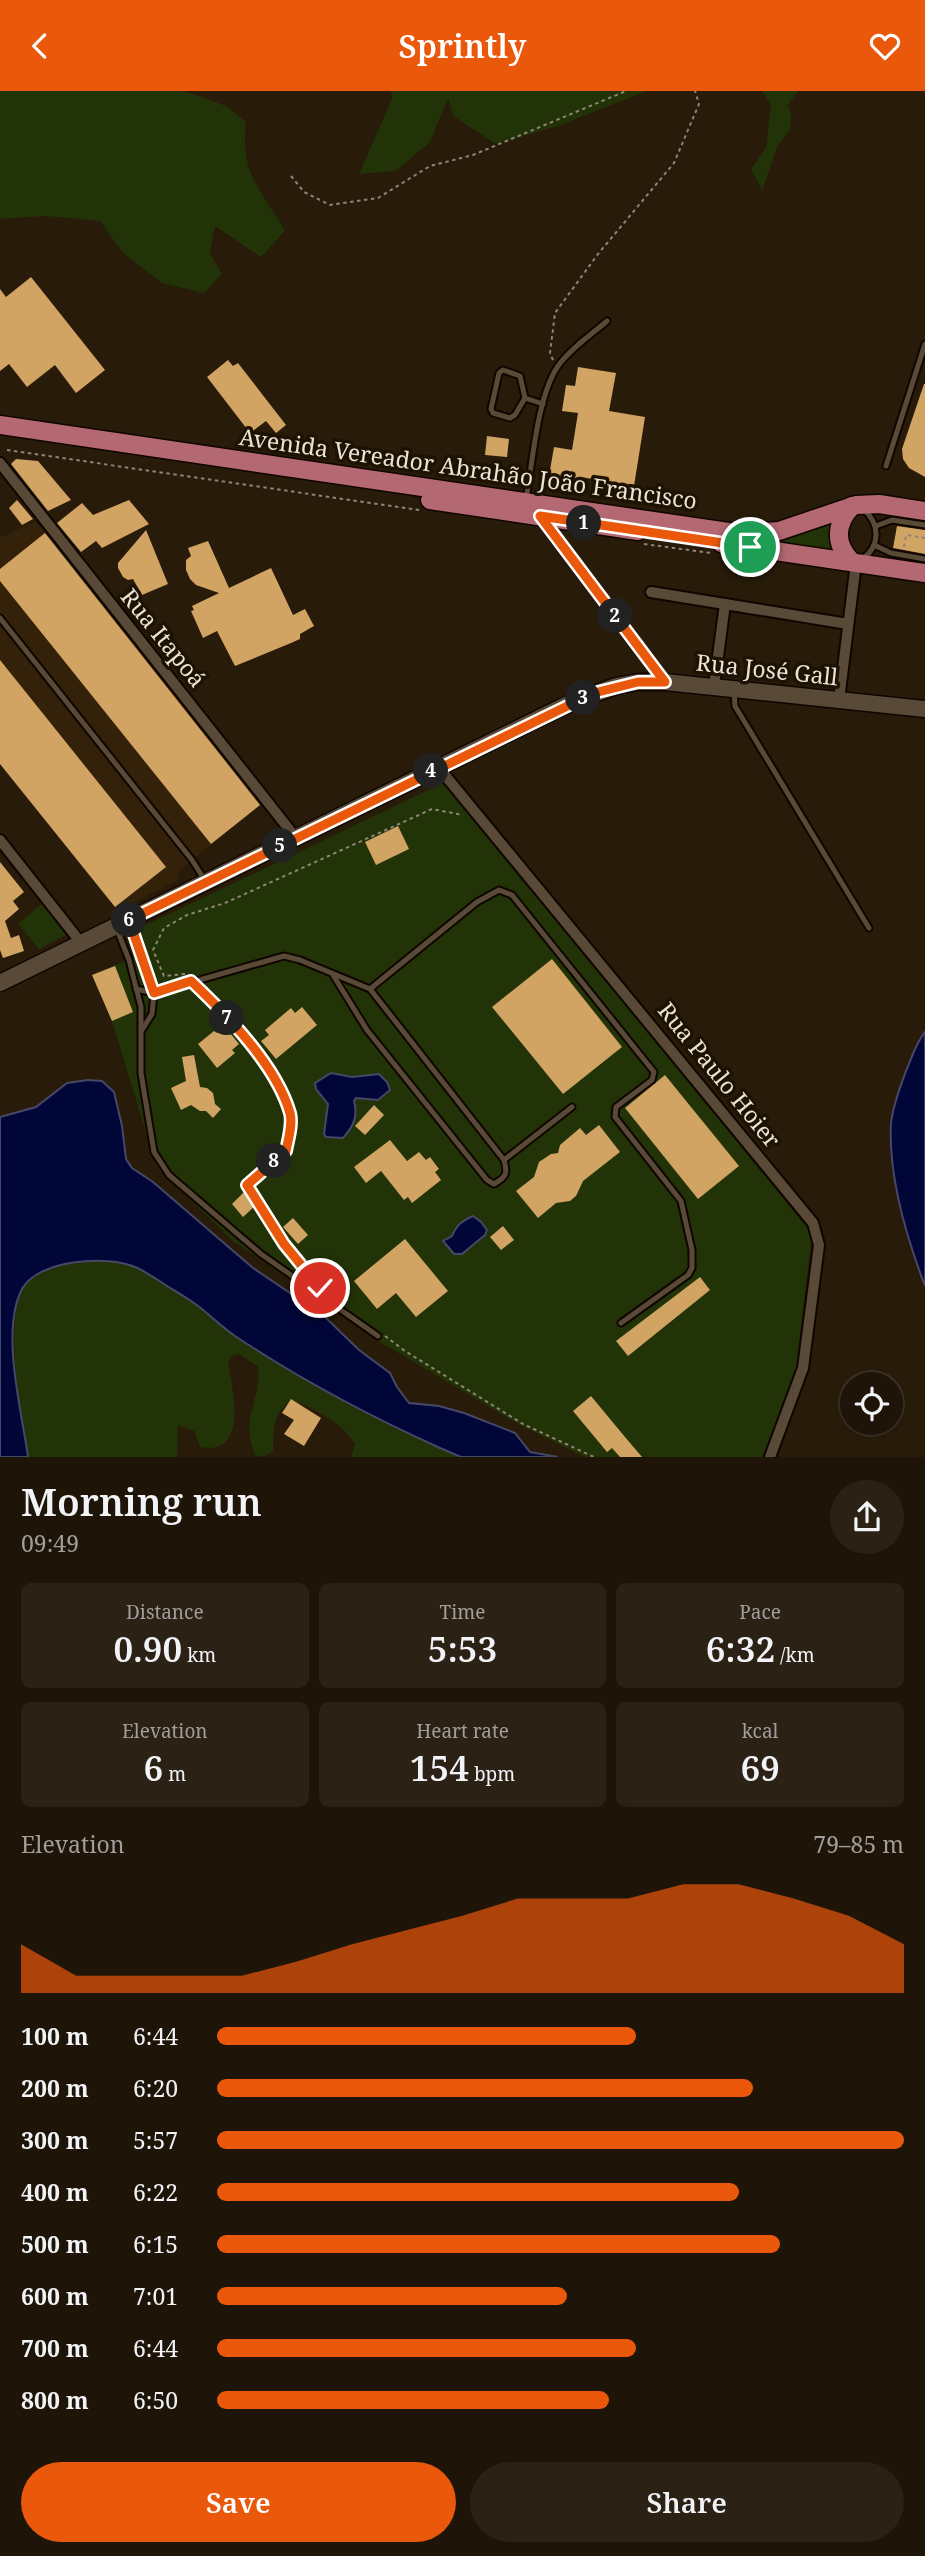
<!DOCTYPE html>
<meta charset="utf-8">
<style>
:root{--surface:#1e1407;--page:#2b2115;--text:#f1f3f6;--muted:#a19e9b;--line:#3c3328;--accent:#ea580c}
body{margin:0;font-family:"Noto Serif",serif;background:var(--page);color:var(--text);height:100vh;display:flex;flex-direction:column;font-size:26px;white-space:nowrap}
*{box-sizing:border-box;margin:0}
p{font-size:23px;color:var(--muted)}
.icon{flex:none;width:38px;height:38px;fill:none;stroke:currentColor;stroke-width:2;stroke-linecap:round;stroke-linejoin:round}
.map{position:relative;height:1366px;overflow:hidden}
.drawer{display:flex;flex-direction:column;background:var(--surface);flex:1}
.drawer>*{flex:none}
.buttons{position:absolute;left:840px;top:1281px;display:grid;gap:14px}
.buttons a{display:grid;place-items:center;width:63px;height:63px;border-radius:50%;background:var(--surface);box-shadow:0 2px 5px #0004,0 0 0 2px var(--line);font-size:35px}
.pin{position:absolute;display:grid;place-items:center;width:60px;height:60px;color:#fff;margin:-30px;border:4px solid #fff;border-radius:50%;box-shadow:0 2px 7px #0007}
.km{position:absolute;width:35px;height:35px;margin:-18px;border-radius:50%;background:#222;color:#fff;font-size:19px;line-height:35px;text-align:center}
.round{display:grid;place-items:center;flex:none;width:74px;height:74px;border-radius:37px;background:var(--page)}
.head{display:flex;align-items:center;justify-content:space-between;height:119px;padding:0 21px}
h1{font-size:38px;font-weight:600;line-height:52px}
.figures{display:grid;grid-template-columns:repeat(3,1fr);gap:10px;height:119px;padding:7px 21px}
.figures div{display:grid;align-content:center;border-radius:10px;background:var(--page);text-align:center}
.figures b{font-size:35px;font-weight:600}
.figures small{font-size:19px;font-weight:400}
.figures p{font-size:19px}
.chart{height:196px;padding:14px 21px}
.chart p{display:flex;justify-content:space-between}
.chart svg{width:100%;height:126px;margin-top:7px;fill:var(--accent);opacity:.7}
.action{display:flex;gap:14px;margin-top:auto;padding:14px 21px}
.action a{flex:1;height:80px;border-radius:42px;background:var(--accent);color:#fff;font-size:28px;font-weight:600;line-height:80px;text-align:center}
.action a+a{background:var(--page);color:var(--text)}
ul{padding:0 21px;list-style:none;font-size:23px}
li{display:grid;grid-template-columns:112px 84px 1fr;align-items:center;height:52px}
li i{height:18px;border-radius:9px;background:var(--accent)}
header{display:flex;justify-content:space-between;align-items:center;height:91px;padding:0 21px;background:var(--accent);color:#fff;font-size:32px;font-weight:600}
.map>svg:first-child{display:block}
.built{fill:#332209}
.green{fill:#213307}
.water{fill:#000637;stroke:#474867;stroke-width:2}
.building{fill:#d1a463}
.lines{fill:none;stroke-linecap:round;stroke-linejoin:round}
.service-casing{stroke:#100500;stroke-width:9}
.minor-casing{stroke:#100500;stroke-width:14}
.secondary-casing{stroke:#100500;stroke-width:19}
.primary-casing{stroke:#100500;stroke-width:21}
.path{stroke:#8f8476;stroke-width:2;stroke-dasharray:3.5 3.5;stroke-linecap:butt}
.service{stroke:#584a36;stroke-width:5}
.minor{stroke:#584a36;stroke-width:10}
.secondary{stroke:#584a36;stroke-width:16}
.primary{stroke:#b46871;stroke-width:18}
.route-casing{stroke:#fff;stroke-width:14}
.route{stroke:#ea580c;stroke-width:9}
.labels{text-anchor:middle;stroke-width:7;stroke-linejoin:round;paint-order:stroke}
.street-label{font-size:23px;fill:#ece3d8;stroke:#1e1202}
</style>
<header><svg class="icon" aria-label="back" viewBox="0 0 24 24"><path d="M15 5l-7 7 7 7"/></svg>Sprintly<svg class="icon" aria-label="heart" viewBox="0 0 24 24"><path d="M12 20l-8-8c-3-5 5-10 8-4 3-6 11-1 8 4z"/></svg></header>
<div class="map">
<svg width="925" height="1366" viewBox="0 0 925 1366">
<rect width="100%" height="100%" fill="#281b09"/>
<polygon class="built" points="35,430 262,713 179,780 177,790 118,819 0,673 0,447"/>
<g class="green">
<path d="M0 0H185L226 15 246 31C240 84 261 98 285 140L261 166 215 135 210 162 222 183 204 202 162 192 123 162 100 130 46 125 0 128Z"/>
<polygon points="391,0 647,0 558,35 496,53 453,25 448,7 430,51 396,80 359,83 392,8"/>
<polygon points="762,0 798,0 787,15 791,21 790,39 778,54 762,99 751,78 766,57 771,13"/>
<path d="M827 430 832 433 829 445 837 465 754 451C781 450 803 444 827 430Z"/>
<polygon points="443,692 449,694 812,1143 795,1287 762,1366 585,1366 520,1334 385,1254 233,1150 156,1075 112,930 92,884 146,861 140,844 144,835"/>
<polygon points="45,810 70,842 39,858 18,833"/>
<path d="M115 1169C145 1179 174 1196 198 1216 211 1225 223 1237 236 1246 307 1293 382 1333 461 1366H351L355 1353C343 1333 314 1316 292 1310 271 1322 274 1339 273 1360L263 1366 255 1364C239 1323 262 1310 258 1276L239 1263 232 1265 228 1271C232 1296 250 1366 200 1356L194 1340 178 1334 177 1366H28C22 1326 0 1222 28 1191 48 1170 88 1170 115 1169Z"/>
</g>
<g class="water">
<path d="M925 941V1195C906 1145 888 1086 891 1032 893 1014 900 996 906 980 912 966 916 952 925 941Z"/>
<path d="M331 982 352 986 379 983 387 991 390 999 378 1009 356 1007 354 1010C358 1025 354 1035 343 1047L326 1046 324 1043 328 1013 316 998 315 992Z"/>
<path d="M88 989 102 990 114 1001 122 1035 126 1068 132 1077 153 1091 253 1177 324 1225 359 1259 390 1282 397 1296 409 1312 439 1315 464 1322 515 1342 530 1361 558 1366H461L440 1357C369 1325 301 1289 235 1245 222 1236 211 1225 198 1215 186 1206 171 1198 158 1189 151 1185 143 1179 135 1176 108 1164 39 1168 22 1198 0 1240 22 1321 28 1366H0V1026L36 1016 67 992Z"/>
<path d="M473 1125 481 1131 487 1139 485 1144 462 1163H454L443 1150 452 1145C457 1134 460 1131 473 1125Z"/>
</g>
<g class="building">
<polygon points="31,186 105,279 76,302 55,274 27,296 9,273 0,280 0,198 6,206"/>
<polygon points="228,269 233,275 238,272 286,334 276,342 266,330 250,342 207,286"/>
<polygon points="578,276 616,282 609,320 645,326 634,395 581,386 580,390 549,385 554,356 572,359 578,322 562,320 566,294 575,295"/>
<polygon points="924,293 925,293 925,386 909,377 903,368 902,358"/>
<polygon points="487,345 509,348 507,366 485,364"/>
<polygon points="16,368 38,370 71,409 48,420 11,373"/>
<polygon points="17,409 33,428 22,434 9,417"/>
<polygon points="129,409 149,433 102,457 96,450 81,461 57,432 82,412 93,424"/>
<polygon points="897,435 925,439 925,463 893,457"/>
<polygon points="146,439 168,493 142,504 133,488 128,489 123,486 118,477 118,472"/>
<polygon points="45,442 260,714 211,753 0,490 0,478"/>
<polygon points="208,450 229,497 271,477 293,524 305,518 314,535 300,543 300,548 291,552 235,575 217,540 203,547 191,520 194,519 192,515 219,502 196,494 190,488 186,479 186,469 191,465 188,457"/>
<polygon points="0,569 166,776 115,816 0,673"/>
<polygon points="398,735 409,758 376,774 365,751"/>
<polygon points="0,771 24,801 13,810 19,818 5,830 11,847 19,844 24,860 3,867 0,859"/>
<polygon points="552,868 622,956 563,1003 492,916"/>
<polygon points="115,875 133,921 112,930 92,884"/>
<polygon points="302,916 317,934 276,968 261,950 269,944 265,939 291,917 295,922"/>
<polygon points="225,936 239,953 232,959 235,962 217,977 198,953 214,940 217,942"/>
<polygon points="194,964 200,996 207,997 213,1002 215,1013 221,1018 213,1027 206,1020 200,1020 191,1014 181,1019 171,997 186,990 182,966"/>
<polygon points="665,984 739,1075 698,1108 625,1017"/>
<polygon points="374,1014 384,1024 365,1044 355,1035"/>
<polygon points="599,1034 620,1061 583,1090 576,1105 570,1110 556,1112 538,1127 516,1100 534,1086 539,1071 551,1063 558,1062 560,1054 580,1037 586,1044"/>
<polygon points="390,1049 407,1070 419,1061 426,1069 430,1066 439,1078 435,1081 441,1089 412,1112 408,1106 404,1109 381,1080 366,1092 354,1076"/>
<polygon points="244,1101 256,1114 243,1126 232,1113"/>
<polygon points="293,1127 308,1144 298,1153 283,1136"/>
<polygon points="503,1135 514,1149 501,1159 490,1146"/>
<polygon points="405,1148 448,1200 416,1226 396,1202 377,1218 354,1190"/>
<polygon points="700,1186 710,1199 628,1265 616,1250"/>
<polygon points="591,1305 625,1346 642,1366 620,1366 612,1357 607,1361 573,1320"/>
<polygon points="291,1308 321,1327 304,1355 284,1343 294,1329 282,1322"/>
</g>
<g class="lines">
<g class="service-casing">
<g id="service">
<polygon points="503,279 520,285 525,307 515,324 510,327 493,322 491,318 499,282"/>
<polyline points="525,307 543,313"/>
<polyline points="886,375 925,253"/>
<path d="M526 408C533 370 537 306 558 275 571 257 591 244 607 230"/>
<polyline points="876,435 892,429 925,434"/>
<polyline points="874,454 891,462 925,468"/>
<path d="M862 468C881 455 880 432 863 418"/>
<polyline points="0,527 192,769 204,788"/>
<polyline points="734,601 735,615 869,837"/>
<polyline points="129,830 154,902 152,923 142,939"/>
<polyline points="116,836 129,869 141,916 141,982 154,1061 169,1084 261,1163 378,1245"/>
<path d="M136 898 154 902 284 865 300 869 370 898 504 1069C508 1083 506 1086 494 1093L487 1089 367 939 333 884"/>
<polyline points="370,898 477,811 499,799 512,804 654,981 652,989 616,1016 615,1026 681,1110 692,1159 692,1177 688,1184 621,1232"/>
<polyline points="504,1069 572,1016"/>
</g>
</g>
<g class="minor-casing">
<g id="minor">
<polyline points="0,372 296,747"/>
<polyline points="540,426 665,591"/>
<polyline points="651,501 848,533"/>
<polyline points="714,595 725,513"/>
<polyline points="839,609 856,472"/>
<polyline points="439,677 813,1132 819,1154 803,1277 770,1366"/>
<polyline points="0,749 82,853"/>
</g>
</g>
<g class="secondary-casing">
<polyline id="secondary" points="0,892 570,612 616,595 638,591 665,591 925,618"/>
</g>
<g class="primary-casing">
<g id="primary">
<polyline points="0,334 742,443 779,440 856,414 879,413 925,420"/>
<polyline points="430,409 638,440"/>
<polyline points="721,452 925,482"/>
<path d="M852 471C834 453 835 433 852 415"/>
</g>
</g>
<g class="path">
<polyline points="291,85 304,101 330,114 378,107 430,75 473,64 626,0"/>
<polyline points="553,269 550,262 555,222 598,163 674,72 699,13 695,0"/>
<polyline points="7,359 419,419"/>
<polyline points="644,453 711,462"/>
<polyline points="904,456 906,444 925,447"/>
<polyline points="185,883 164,885 153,859 164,837 187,824 225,812 432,718 463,724"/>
<path d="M198 897C232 928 277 978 290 1022 293 1033 288 1049 287 1060L247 1094 284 1153 313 1188"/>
<polyline points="385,1245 405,1260 523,1333 594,1366"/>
</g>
<use href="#service" class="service"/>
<use href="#minor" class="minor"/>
<use href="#secondary" class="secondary"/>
<use href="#primary" class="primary"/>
</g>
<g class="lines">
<g class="route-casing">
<path id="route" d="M320 1197 284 1153 247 1094 286 1060C288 1049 293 1033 290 1022 276 974 227 924 191 890L154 902 129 829 594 602 638 591H665L540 425 750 456"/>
</g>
<use href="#route" class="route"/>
</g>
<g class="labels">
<g class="street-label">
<text transform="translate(468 378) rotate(8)" y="8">Avenida Vereador Abrahão João Francisco</text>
<text transform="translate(163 547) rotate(51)" y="8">Rua Itapoá</text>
<text transform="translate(767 579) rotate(6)" y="8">Rua José Gall</text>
<text transform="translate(719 984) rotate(51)" y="8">Rua Paulo Hoier</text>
</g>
</g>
</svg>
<div class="buttons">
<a><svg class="icon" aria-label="locate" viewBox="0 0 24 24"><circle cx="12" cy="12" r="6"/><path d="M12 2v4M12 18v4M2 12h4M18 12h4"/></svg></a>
</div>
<div class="pin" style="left:750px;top:456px;background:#1e9e55"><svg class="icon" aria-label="arrive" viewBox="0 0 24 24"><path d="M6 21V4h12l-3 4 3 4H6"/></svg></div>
<div class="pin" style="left:320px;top:1197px;background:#d93025"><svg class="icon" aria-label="check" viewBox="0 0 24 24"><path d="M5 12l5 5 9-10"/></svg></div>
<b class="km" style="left:584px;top:432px">1</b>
<b class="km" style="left:615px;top:525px">2</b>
<b class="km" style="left:583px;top:607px">3</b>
<b class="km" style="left:431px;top:680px">4</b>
<b class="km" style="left:280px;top:755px">5</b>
<b class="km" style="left:129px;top:829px">6</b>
<b class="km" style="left:227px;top:927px">7</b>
<b class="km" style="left:274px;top:1070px">8</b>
</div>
<section class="drawer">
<div class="head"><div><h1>Morning run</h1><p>09:49</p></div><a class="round"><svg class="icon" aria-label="share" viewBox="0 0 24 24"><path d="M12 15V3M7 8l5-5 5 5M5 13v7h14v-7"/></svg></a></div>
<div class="figures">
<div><p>Distance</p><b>0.90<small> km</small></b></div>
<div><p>Time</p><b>5:53</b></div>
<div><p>Pace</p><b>6:32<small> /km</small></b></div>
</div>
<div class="figures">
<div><p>Elevation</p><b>6<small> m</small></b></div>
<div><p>Heart rate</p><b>154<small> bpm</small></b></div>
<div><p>kcal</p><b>69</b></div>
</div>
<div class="chart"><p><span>Elevation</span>79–85 m</p>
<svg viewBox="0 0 160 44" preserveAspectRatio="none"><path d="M0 44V27L10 38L20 38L30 38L40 38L50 33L60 27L70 22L80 17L90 11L100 11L110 11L120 6L130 6L140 11L150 17L160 27V44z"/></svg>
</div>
<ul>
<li><b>100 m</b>6:44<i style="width:61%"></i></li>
<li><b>200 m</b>6:20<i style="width:78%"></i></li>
<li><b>300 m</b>5:57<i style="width:100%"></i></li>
<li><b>400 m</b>6:22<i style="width:76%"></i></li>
<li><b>500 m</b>6:15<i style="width:82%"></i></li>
<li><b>600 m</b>7:01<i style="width:51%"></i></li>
<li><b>700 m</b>6:44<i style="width:61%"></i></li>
<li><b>800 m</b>6:50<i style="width:57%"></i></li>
</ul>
<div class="action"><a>Save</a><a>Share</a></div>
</section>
